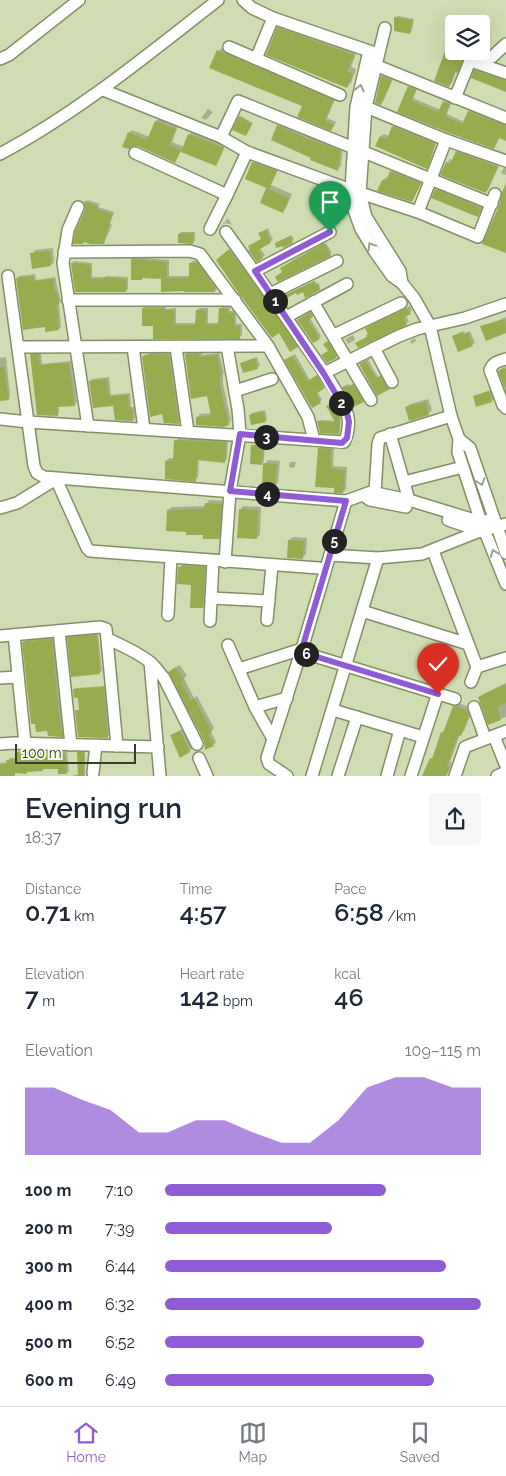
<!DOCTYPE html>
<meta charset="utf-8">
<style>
:root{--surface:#fff;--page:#f6f6f7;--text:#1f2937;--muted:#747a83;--line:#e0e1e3;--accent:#905cd5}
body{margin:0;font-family:Raleway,sans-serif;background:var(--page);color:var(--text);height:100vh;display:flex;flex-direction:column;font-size:19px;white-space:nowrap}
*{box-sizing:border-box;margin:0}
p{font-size:16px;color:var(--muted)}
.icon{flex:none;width:28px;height:28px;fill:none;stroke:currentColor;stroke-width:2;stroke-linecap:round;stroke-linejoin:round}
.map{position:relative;height:776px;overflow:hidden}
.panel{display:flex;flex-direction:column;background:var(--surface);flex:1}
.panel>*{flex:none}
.buttons{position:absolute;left:445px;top:15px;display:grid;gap:10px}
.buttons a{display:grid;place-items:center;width:45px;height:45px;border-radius:5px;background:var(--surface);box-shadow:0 5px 20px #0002;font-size:25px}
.scale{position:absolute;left:15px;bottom:12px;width:121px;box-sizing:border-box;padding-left:5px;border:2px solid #373c2b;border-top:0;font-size:14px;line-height:18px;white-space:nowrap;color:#373c2b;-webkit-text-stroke:4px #f4fbe5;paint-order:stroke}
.pin{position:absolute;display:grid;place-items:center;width:42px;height:42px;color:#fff;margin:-51px -21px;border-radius:50% 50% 50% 0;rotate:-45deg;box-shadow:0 0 5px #0007}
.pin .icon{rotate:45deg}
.km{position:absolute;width:25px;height:25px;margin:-12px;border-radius:50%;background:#222;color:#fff;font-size:14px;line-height:25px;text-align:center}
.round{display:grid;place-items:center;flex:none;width:52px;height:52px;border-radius:5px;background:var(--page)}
.overview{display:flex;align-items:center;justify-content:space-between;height:85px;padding:0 25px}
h1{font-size:28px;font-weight:600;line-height:38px}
.stats{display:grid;grid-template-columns:repeat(3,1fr);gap:8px;height:85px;padding:5px 25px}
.stats div{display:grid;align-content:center}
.stats b{font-size:25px;font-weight:600}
.stats small{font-size:14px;font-weight:400}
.stats p{font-size:14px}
.chart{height:140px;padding:10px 25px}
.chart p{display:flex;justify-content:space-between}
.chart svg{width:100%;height:90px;margin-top:5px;fill:var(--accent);opacity:.7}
ul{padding:0 25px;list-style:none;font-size:16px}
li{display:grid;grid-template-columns:80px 60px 1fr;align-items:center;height:38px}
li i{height:12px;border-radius:6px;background:var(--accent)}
.dock{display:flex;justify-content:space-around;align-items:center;height:70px;border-top:1px solid var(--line);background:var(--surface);font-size:14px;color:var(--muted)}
.dock a{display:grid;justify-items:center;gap:2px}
.dock .selected{color:var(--accent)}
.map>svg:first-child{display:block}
.shadow{fill:#0003}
.building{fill:#96ac4f}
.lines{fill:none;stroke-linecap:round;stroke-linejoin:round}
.minor-casing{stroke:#848f68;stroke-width:14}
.minor{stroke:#fff;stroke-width:11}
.oneway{stroke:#9b9e95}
.route-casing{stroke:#fff;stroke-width:10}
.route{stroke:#905cd5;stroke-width:6}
</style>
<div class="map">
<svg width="506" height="776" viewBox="0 0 506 776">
<rect width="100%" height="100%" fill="#d0ddb3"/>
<g class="shadow">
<polygon points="398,16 414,19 412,30 410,33 395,18"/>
<polygon points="283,24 357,51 351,67 356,69 351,83 346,87 278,28"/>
<polygon points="481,31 491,34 487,46 481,50"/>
<polygon points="222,48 336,97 327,118 336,122 334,126 331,129 303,106 218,51"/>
<polygon points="466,54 460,69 456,71 452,83 449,85 435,80"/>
<polygon points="479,67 506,77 506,90 475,71"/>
<polygon points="386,73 394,76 384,100 381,104 376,102 382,76"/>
<polygon points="411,85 418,87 413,98 441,110 447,99 452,101 447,114 464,122 471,109 506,123 506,140 500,137 494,148 399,111"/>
<polygon points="208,109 213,112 206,120 201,118"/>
<polygon points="241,116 253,123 246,135 240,117"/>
<polygon points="159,118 178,126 172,142 184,147 191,132 225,146 218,162 216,164 181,151 175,162 129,133 132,130 150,137 156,121"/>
<polygon points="282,123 343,147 341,166 338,169 313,157 278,126"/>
<polygon points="396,124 437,141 429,165 426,167 381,136 384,134 389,136"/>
<polygon points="460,149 500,163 489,188 485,192 447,163 450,159 453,160"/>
<polygon points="257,159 279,167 271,185 292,194 286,208 283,211 267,189 269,188 253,163"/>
<polygon points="505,166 506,166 506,175 501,173"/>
<polygon points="394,168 423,180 412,201 383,180 386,177 388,178"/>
<polygon points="440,186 484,204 481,213 477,216 436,190"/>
<polygon points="87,200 100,204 98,207 114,212 110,224 112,225 104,243 85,241 86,202"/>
<polygon points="228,218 232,225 226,223 222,225"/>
<polygon points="268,228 273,240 259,247 265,255 263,257 250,250 262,239 260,233"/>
<polygon points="181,232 195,232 195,241 193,243 179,234"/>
<polygon points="292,235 294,240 284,246 276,243"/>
<polygon points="326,243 332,253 330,255 278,280 293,260"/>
<polygon points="53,248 54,262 51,265 32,254 35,250"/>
<polygon points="232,248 299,344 297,346 279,331 218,260"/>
<polygon points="135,257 169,260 169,276 190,276 190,264 192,261 200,261 217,284 217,289 215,291 162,278 144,277 142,279 132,259"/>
<polygon points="74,261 92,263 92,277 105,277 107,276 128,277 128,289 126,291 76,291 72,263"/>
<polygon points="35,274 36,280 55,277 61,302 59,303 61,327 59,329 46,326 17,278 19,276"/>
<polygon points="315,281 317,284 319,283 320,289 306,296 303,290 297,291 285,297 288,305 284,296"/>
<polygon points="145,306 166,306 166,309 176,308 176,323 197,323 197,310 199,308 208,308 208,323 220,323 220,309 222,307 230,307 230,311 236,311 236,324 242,324 242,335 240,337 154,325 143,309"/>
<polygon points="410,306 412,310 406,316 409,321 406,324 357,343 368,336 369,326"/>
<polygon points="313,311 314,314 310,318 321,336 319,338 298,320"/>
<polygon points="506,317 506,333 487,340 482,327"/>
<polygon points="464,331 465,333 470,331 475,343 459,350 453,337"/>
<polygon points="353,335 355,340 348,344 345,339"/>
<polygon points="415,338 416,341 411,344 410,341"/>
<polygon points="331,339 340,354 327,362 323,355 329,350 328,341"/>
<polygon points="189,351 202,351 202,355 219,353 224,373 223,374 223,384 231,421 228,424 197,418 200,414 212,413 208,394 186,354"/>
<polygon points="156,352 170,352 181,421 179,423 143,357 145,355"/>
<polygon points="33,353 41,353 42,364 71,361 77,402 74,405 59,406 59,413 57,415 31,355"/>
<polygon points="295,354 310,380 319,374 326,385 317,391 322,400 312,407 288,358"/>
<polygon points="6,357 10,396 8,399 0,400 0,358"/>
<polygon points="257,357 260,366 244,372 241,363"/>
<polygon points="368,360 378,377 382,375 391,387 389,388 378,394 360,364"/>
<polygon points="109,377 111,395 130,393 131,407 134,407 135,418 133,420 90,381 92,379"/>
<polygon points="355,383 365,399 363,401 346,385 349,384 350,386"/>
<polygon points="491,390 494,399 492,401 474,396"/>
<polygon points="428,399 432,410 428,414 407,407 410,404"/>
<polygon points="336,401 341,413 340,431 338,433 318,422 320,420 336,421 329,404"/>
<polygon points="265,410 267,419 265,421 250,415 252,413"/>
<polygon points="179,438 228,439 227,459 224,462 199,459 198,477 195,480 166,461 169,458 175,458 176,441"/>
<polygon points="255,444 265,444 264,461 262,463 253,446"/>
<polygon points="322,446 334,446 333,466 347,467 346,489 343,492 335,487 319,449"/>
<polygon points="268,460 280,461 278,482 275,485 265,464"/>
<polygon points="290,462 296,462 294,468 289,467"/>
<polygon points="209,500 224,501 222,535 219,538 168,510 172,507 206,506"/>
<polygon points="243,506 261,507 260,535 256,538 240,510"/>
<polygon points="293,537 307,538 306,554 302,558 289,540"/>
<polygon points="186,563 208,564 206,604 203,607 193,584 179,567"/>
<polygon points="98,633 102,671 99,673 69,638 71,636"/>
<polygon points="54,637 64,734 62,736 48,730 24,642 26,640"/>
<polygon points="180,665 187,676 184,678 194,698 197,696 214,728 211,732 216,742 213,745 205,740 173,669"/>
<polygon points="506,683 506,717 489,723 480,697 483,694"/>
<polygon points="105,686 109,735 107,737 76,711 80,709 79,696 74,690 76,688"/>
<polygon points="458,703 470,707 472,711 464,731 460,734 450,762 452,763 447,776 423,776 431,759 434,756 442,733 446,728 454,707"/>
<polygon points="182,729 192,749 189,751 171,736"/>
<polygon points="20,750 67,751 69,771 67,773 60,767 45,768 42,770 17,772 14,775 0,776 0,763 8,762 10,758 18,758 18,752"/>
<polygon points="80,751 85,751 85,776 71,776 79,774 78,753"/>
</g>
<g class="building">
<polygon points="394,17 413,20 410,34 394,31"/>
<polygon points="277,27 354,55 347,71 353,74 347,88 266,55"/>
<polygon points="481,34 489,37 485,51 465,56 457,73 455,72 449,87 434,81 445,51 481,51"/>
<polygon points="217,50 334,100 325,121 334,125 331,131 297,117 302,106 209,68"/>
<polygon points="474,70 506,80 506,92 471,78"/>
<polygon points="381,76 392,80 381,105 375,103"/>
<polygon points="408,86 416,90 412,101 438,112 443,101 450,104 445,116 462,124 468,111 506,126 506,141 499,138 494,149 449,133 397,112"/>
<polygon points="239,116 252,124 246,136 232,130"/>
<polygon points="155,121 176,129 169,145 181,150 175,163 138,146 134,146 129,149 122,147 128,132 147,140"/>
<polygon points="277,125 307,139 340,150 338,171 310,160 311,158 271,140"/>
<polygon points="392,126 435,144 427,169 375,146 380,136 387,139"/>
<polygon points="188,134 224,148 216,166 181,152"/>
<polygon points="456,151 498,167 486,193 440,175 446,162 450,164"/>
<polygon points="252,162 277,171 269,189 245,179"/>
<polygon points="390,171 421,183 412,202 377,191 382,180 386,181"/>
<polygon points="506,183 506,253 482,244 499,206 502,192"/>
<polygon points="266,188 289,198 283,213 260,203"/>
<polygon points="435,189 481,208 478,217 431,198"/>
<polygon points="84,201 98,206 97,209 112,214 104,244 90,244 84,242 83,244 73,244 75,232 85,210"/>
<polygon points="266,230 271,243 258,250 263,258 257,262 248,250 250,249 248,246 261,239 258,233"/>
<polygon points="193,233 193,244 178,243 178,234"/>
<polygon points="290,236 293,243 283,248 283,246 276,248 275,243"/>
<polygon points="324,243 331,256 278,282 275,277 282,272 280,268"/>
<polygon points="229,249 260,292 298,347 290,352 279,333 272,338 237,291 216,260"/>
<polygon points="50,251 51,266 32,269 30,253"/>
<polygon points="131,259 167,262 167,278 189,278 189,263 198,263 215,287 215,292 184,292 184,291 161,292 161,279 142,278 142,280 131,280"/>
<polygon points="71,263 91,265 90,279 104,279 104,277 126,279 126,292 75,292"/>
<polygon points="33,276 34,281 53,279 55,292 57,291 59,305 57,305 59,330 45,332 45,327 23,330 16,278"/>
<polygon points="314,281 315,285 318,284 320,290 305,298 303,292 297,295 296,293 285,299 288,307 281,297"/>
<polygon points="142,308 164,308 164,310 174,310 174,325 195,325 196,310 206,310 206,325 218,324 219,308 228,309 228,313 234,313 234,326 240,326 240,339 153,339 153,326 142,326"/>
<polygon points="407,308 411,314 403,318 407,325 358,348 355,343 367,337 366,335 368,334 365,328"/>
<polygon points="310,312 313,317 308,320 320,339 313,343 297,320"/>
<polygon points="505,319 506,333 486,341 480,326"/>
<polygon points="462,332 463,335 468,333 473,346 458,352 452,336"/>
<polygon points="328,341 337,358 327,363 321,355 328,351 323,344"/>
<polygon points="30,354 39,354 40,365 69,363 75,406 57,407 58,416 37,415"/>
<polygon points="153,354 169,354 179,424 164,423 162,414 150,417 142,356"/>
<polygon points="185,354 199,354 200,357 217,355 222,377 220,377 220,387 229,425 223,427 196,425 196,417 211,416 207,396 191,399"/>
<polygon points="292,356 308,381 317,375 325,388 316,394 321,403 312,408 284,360"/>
<polygon points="255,358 258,369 243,373 240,363"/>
<polygon points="371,358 366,362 376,378 380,376 386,386 390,389 377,396 359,364"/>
<polygon points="0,367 4,367 9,400 0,401"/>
<polygon points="505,367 506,369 506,392 498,371"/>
<polygon points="107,379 109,396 128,395 129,409 132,408 133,421 115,420 113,406 93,408 89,381"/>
<polygon points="353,384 364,402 353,407 342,387 347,385 348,387"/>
<polygon points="489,391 492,402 476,407 473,396"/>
<polygon points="333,402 340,415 339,434 320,433 317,421 335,422 326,406"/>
<polygon points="425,402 429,415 409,421 405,407"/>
<polygon points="263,411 266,422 251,425 249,415"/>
<polygon points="174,440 226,442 225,463 197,460 196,482 165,479 165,461 173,461"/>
<polygon points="251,445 264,446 262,465 250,464"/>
<polygon points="318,448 331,449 331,469 345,470 343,493 334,493 334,488 315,487"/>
<polygon points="263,463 277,464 275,487 262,486"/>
<polygon points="205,503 222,504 219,539 203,539 203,535 186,535 186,532 166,531 167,510 204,509"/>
<polygon points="239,509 258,510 257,539 237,538"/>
<polygon points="288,540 304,541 303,559 287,558"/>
<polygon points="182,565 205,567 203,608 190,608 191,585 177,584 178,567 181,567"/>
<polygon points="97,635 100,674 71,677 67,637"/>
<polygon points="52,639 59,714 63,737 48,736 47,731 36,732 35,724 31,724 22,642"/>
<polygon points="176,667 184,680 181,682 191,700 194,698 212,732 208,734 214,746 205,750 204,741 168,672"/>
<polygon points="506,684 506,703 497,707 501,720 488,725 478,697"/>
<polygon points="104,687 108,738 78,737 75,710 79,710 78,698 74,698 73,689"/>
<polygon points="453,706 467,710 469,715 461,736 458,735 447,766 450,767 445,776 422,776 430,758 432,759 441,732 443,733"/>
<polygon points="180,731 190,752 180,758 170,735"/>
<polygon points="17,752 65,753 67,774 58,774 58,769 43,769 43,771 27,772 27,774 15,773 15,776 0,776 0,764 7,764 6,760 16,759"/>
<polygon points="77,752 84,752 84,776 78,776"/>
</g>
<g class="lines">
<g class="minor-casing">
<g id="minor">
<polyline points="243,0 252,8 273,18 375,53"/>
<polyline points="385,28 366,107 360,193 366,217 400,271 402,283"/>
<polyline points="229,47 340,95"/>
<polyline points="369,51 356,107 351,190 354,210 361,229 375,252 392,276 402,283 414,298 430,326 451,416 459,439 458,452 481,522 506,584"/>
<polyline points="0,59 9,55 79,0"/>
<polyline points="256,59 273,18"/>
<polyline points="471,61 506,73"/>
<polyline points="370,63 506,118"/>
<polyline points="103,90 221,137 247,152 351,190 418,212 446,140"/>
<polyline points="455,98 470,61 492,57 506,44"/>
<polyline points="366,107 446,140 506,161"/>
<polyline points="221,137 238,101 492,204"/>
<polyline points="135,153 227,195 247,152"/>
<path d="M0 154C79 112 147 55 218 0"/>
<polyline points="78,207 68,230 63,263 88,426"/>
<polyline points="418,212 478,237 495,194"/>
<polyline points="210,229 227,195"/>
<polyline points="64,252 190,251 200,254 268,346 308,417 314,440"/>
<polyline points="255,271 330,232"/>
<polyline points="8,276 34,466 37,473 44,477 346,501 371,492 409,500 481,522 493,519"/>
<polyline points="270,294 337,261"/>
<polyline points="68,300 235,300"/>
<polyline points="313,302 371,400"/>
<polyline points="286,317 347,284"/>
<polyline points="334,335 401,303"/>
<polyline points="18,347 268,346"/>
<polyline points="133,347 144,429"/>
<polyline points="176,347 188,432"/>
<polyline points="374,348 392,382"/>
<path d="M506 359C499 361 493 362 490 370L503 405 506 408"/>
<polyline points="324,373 399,336 417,329 465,318 506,304"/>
<polyline points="235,391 272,379"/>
<path d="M0 419 28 422 344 442C348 435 350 421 347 413 338 390 319 365 305 345 279 307 253 269 226 232"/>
<polyline points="390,434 409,500"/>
<polyline points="459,439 470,448 506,553"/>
<polyline points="404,482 463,467"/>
<polyline points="375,492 378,444 380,438 451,416"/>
<polyline points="363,495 370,500 406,507"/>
<polyline points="0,508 17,503 56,479 87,548 90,551 319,568"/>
<polyline points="448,520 480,531"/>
<polyline points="433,551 477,667"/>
<polyline points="330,555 378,558 422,554 480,531 506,524"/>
<polyline points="225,562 230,491 240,434 238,409 227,346"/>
<polyline points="211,598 269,601"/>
<polyline points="362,611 468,644"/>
<polyline points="168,615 171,558"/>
<polyline points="267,620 272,565"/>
<polyline points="210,621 213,561"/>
<polyline points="59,631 71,745"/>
<polyline points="14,635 25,743"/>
<polyline points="0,636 100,627 106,629 117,746"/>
<path d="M108 639C123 646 138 652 151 663 156 667 159 673 164 678L197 744"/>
<polyline points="228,645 255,707 273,739"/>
<polyline points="301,652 455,699"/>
<polyline points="150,662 160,776"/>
<polyline points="239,669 302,649"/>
<polyline points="0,678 18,677"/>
<polyline points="471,682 477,667 506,658"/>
<polyline points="255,707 287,698"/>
<polyline points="474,707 485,738"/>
<polyline points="333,710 423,737"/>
<polyline points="494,736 506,766"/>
<polyline points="0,744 14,743 158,747"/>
<polyline points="199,758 207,776"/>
<polyline points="93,773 96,745"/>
<polyline points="287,776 269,764 267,758 302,649 346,501"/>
<polyline points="312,776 378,558"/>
<polyline points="338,776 357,717"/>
<polyline points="387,776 400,730"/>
<polyline points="411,776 438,693"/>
<polyline points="455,776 465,747 506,731"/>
<polyline points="497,776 506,772"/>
</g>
</g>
<use href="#minor" class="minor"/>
</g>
<defs><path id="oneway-chevron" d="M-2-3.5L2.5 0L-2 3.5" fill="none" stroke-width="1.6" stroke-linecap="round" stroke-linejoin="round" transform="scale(1.25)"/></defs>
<g class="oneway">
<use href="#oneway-chevron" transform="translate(360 88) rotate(-77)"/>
<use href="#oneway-chevron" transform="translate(371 246) rotate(-122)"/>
<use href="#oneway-chevron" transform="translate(481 482) rotate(72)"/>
<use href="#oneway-chevron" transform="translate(494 553) rotate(-111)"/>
</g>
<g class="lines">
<g class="route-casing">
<polyline id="route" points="330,232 255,271 324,374 347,413 349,422 347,438 342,443 240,434 230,491 346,501 301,652 438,694"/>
</g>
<use href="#route" class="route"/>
</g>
</svg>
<div class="buttons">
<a><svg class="icon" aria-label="layers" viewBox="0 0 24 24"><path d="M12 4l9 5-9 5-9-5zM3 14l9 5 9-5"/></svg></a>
</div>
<div class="scale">100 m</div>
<div class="pin" style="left:330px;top:232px;background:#1e9e55"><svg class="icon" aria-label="arrive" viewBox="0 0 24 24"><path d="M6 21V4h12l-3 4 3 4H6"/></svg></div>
<div class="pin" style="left:438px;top:694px;background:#d93025"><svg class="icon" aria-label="check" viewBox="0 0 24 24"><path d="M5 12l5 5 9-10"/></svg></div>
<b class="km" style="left:275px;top:301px">1</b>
<b class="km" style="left:341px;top:403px">2</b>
<b class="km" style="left:266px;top:437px">3</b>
<b class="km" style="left:267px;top:494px">4</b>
<b class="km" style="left:334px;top:541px">5</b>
<b class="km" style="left:306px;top:654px">6</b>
</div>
<section class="panel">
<div class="overview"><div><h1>Evening run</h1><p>18:37</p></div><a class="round"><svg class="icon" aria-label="share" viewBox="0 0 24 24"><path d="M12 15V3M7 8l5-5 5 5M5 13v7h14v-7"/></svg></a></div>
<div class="stats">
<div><p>Distance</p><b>0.71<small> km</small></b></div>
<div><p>Time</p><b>4:57</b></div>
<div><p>Pace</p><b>6:58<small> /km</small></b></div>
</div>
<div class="stats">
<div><p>Elevation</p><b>7<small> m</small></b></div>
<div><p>Heart rate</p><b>142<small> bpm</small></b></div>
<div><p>kcal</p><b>46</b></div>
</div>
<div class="chart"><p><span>Elevation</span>109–115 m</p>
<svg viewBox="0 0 160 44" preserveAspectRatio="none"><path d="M0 44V11L10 11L20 17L30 22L40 33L50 33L60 27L70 27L80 33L90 38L100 38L110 27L120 11L130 6L140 6L150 11L160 11V44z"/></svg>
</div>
<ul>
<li><b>100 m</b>7:10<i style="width:70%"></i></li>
<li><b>200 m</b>7:39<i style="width:53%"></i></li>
<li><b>300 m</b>6:44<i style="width:89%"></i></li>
<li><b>400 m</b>6:32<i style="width:100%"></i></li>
<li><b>500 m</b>6:52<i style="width:82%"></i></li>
<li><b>600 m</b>6:49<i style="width:85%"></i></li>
</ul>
</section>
<nav class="dock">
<a class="selected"><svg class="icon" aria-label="home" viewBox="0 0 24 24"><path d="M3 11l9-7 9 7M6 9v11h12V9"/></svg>Home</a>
<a><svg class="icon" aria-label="map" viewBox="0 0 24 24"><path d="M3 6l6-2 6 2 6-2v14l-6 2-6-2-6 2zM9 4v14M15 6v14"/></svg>Map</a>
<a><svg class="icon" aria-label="saved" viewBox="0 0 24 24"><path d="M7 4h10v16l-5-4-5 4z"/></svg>Saved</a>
</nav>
